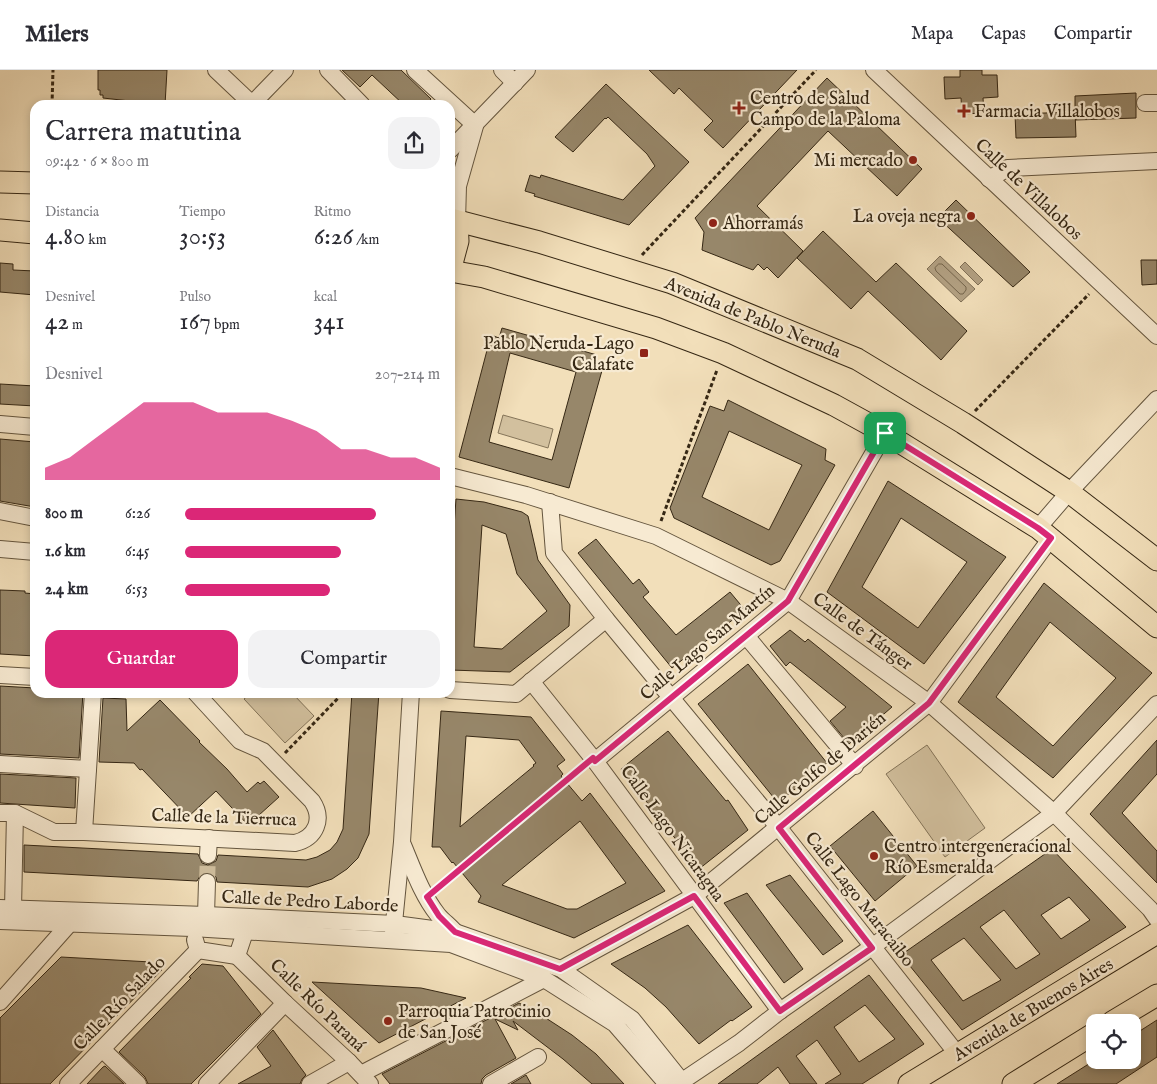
<!DOCTYPE html>
<html lang="es">
<meta charset="utf-8">
<style>
:root{--surface:#fff;--page:#f2f2f3;--text:#2b2b33;--muted:#7c7c81;--line:#e1e1e2;--accent:#db2777}
body{margin:0;font-family:"IM FELL English",serif;background:var(--page);color:var(--text);height:100vh;display:flex;flex-direction:column;font-size:19px;white-space:nowrap}
*{box-sizing:border-box;margin:0}
p{font-size:16px;color:var(--muted)}
.icon{flex:none;width:28px;height:28px;fill:none;stroke:currentColor;stroke-width:2;stroke-linecap:round;stroke-linejoin:round}
.map{position:relative;flex:1;overflow:hidden}
.side{position:absolute;left:30px;top:30px;width:425px;height:598px;display:flex;flex-direction:column;background:var(--surface);border-radius:15px;box-shadow:0 2px 8px #0003}
.side>*{flex:none}
.controls{position:absolute;left:1086px;top:944px;display:grid;gap:10px}
.controls a{display:grid;place-items:center;width:55px;height:55px;border-radius:10px;background:var(--surface);box-shadow:0 2px 8px #0003;font-size:25px}
.pin{position:absolute;display:grid;place-items:center;width:42px;height:42px;color:#fff;margin:-21px;border-radius:10px;box-shadow:0 2px 8px #0006}
.round{display:grid;place-items:center;flex:none;width:52px;height:52px;border-radius:15px;background:var(--page)}
.overview{display:flex;align-items:center;justify-content:space-between;height:85px;padding:0 15px}
h1{font-size:28px;font-weight:600;line-height:38px}
.metrics{display:grid;grid-template-columns:repeat(3,1fr);gap:8px;height:85px;padding:5px 15px}
.metrics div{display:grid;align-content:center}
.metrics b{font-size:25px;font-weight:600}
.metrics small{font-size:14px;font-weight:400}
.metrics p{font-size:14px}
.chart{height:140px;padding:10px 15px}
.chart p{display:flex;justify-content:space-between}
.chart svg{width:100%;height:90px;margin-top:5px;fill:var(--accent);opacity:.7}
.button{display:flex;gap:10px;margin-top:auto;padding:10px 15px}
.button a{flex:1;height:58px;border-radius:15px;background:var(--accent);color:#fff;font-size:20px;font-weight:600;line-height:58px;text-align:center}
.button a+a{background:var(--page);color:var(--text)}
ul{padding:0 15px;list-style:none;font-size:16px}
li{display:grid;grid-template-columns:80px 60px 1fr;align-items:center;height:38px}
li i{height:12px;border-radius:6px;background:var(--accent)}
header{display:flex;align-items:center;gap:30px;box-sizing:border-box;height:70px;padding:0 25px;background:var(--surface);border-bottom:1px solid var(--line)}
header strong{font-size:24px}
nav{display:flex;gap:28px;margin-inline-start:auto;font-size:18px}
.map>svg:first-child{display:block}
.green{fill:#d2c09e;stroke:#847459}
.water{fill:#b2a082;stroke:#807056}
.lines{fill:none;stroke-linecap:round;stroke-linejoin:round}
.shore{stroke:#74644b;stroke-width:1}
.building{fill:#97876a;stroke:#352714;fill-rule:evenodd}
.minor-tunnel{stroke:#ccba99;stroke-width:16;stroke-dasharray:16 8;stroke-linecap:butt}
.minor-casing{stroke:#64553e;stroke-width:18}
.major-casing{stroke:#352714;stroke-width:23}
.path{stroke:#352714;stroke-width:3;stroke-dasharray:4 2.5;stroke-linecap:butt}
.minor{stroke:#f7ead2;stroke-width:16}
.major{stroke:#f2dfba;stroke-width:21}
.route-casing{stroke:#fff;stroke-width:10}
.route{stroke:#db2777;stroke-width:6}
.poi-dot{fill:#8f2418;stroke:#f7ead2;stroke-width:2}
.labels{text-anchor:middle;stroke-width:4.5;stroke-linejoin:round;paint-order:stroke}
.poi-label{font-size:18px;fill:#352714;stroke:#f7ead2;text-anchor:start}
.street-label{font-size:18px;fill:#352714;stroke:#f7ead2}
</style>
<header>
<strong>Milers</strong>
<nav><a>Mapa</a><a>Capas</a><a>Compartir</a></nav>
</header>
<div class="map">
<svg width="1157" height="1014" viewBox="0 0 1157 1014">
<rect width="100%" height="100%" fill="#f2dfba"/>
<filter id="stains"><feTurbulence type="fractalNoise" baseFrequency=".004" numOctaves="4"/><feColorMatrix values="0 0 0 0 .2 0 0 0 0 .09 0 0 0 0 .02 0 0 0 .5 -.17"/></filter>
<radialGradient id="worn" r=".72"><stop offset=".6" stop-color="#630" stop-opacity="0"/><stop offset="1" stop-color="#630" stop-opacity=".3"/></radialGradient>
<g class="green">
<polygon points="503,345 553,359 548,378 498,363"/>
<polygon points="251,623 292,623 314,646 285,673 244,629"/>
<polygon points="927,675 985,758 945,787 886,704"/>
</g>
<g class="water">
<polygon points="940,186 975,219 961,232 927,199"/>
<polygon points="965,192 983,210 978,215 960,197"/>
</g>
<g class="lines">
<polygon class="shore" points="939,194 942,194 966,217 966,220 963,224 960,224 936,201 935,198"/>
</g>
<g class="building">
<polygon points="98,0 167,0 165,35 139,35 139,32 103,28 103,25 100,25 100,20 98,20"/>
<polygon points="342,0 401,0 431,29 426,35 404,35 372,5 360,17"/>
<polygon points="649,0 797,0 723,78 704,60 713,51 679,18 674,24"/>
<polygon points="960,0 982,0 982,5 997,5 998,27 983,28 984,43 962,44 961,28 945,29 944,7 960,7"/>
<polygon points="827,8 922,99 897,126 828,61 757,136 803,181 778,208 767,197 764,200 758,194 753,200 702,180 704,162 695,148"/>
<polygon points="606,14 689,92 629,155 534,126 535,124 525,121 530,105 540,108 541,105 623,130 655,96 647,84 608,47 606,49 605,48 573,82 555,67"/>
<polygon points="1136,23 1136,48 1075,50 1075,26"/>
<polygon points="1075,42 1076,67 1016,68 1015,44"/>
<polygon points="956,130 1030,202 1013,217 938,148"/>
<polygon points="823,161 876,212 896,193 967,261 941,290 868,221 851,239 797,188"/>
<polygon points="1141,190 1157,190 1157,214 1142,215"/>
<polygon points="0,193 13,194 13,200 35,201 35,225 0,222"/>
<path d="M502 258 597 285 595 294 603 297 569 418 459 387 491 265 499 268ZM510 283 576 302 552 390 489 372Z"/>
<polygon points="0,314 35,316 35,336 0,334"/>
<path d="M728 330 826 379 825 390 835 395 780 491 771 495 674 448 670 438 710 336 724 341ZM729 361 802 395 769 460 702 427Z"/>
<polygon points="0,369 35,372 35,437 0,431"/>
<path d="M888 411 1006 487 924 594 827 522ZM901 448 967 492 918 558 862 517Z"/>
<path d="M456 429 484 432 522 442 528 446 538 490 570 535 569 556 510 602 450 600V513ZM482 455 506 464 517 504 547 541 502 579 474 577Z"/>
<polygon points="596,469 633,514 639,509 649,522 643,527 676,565 730,522 745,540 672,598 578,483"/>
<path d="M1044 513 1152 603 1053 708 958 632ZM1050 552 1116 608 1053 676 996 627Z"/>
<polygon points="0,520 25,521 25,523 35,524 35,586 0,584"/>
<polygon points="790,560 805,572 808,569 892,637 849,674 830,651 846,637 790,592 786,596 770,576"/>
<polygon points="748,594 827,693 778,733 698,634"/>
<polygon points="0,616 35,618 35,622 83,622 79,688 0,684"/>
<polygon points="352,622 379,622 369,764 358,788 347,799 332,809 308,817 217,812 216,807 208,802 202,803 197,811 24,802 24,775 198,784 202,793 208,795 216,791 218,785 306,790 317,787 330,780 337,772 343,759"/>
<polygon points="103,628 126,629 127,661 160,630 200,671 199,672 227,699 247,722 258,712 260,714 264,711 279,727 248,755 216,721 188,747 142,699 140,700 134,693 99,692"/>
<path d="M441 641 531 647 565 690 557 696 563 704 561 706 582 731 590 723 665 821 574 868 478 832 481 826 453 792 452 793 440 777H432ZM466 666 519 670 536 693 533 695 534 696 460 757ZM580 751 626 813 577 839H567L502 815Z"/>
<polygon points="668,661 726,731 728,730 748,760 699,799 621,699"/>
<polygon points="1157,670 1157,704 1122,743 1157,781 1157,813 1090,744"/>
<polygon points="0,704 76,708 75,738 0,733"/>
<polygon points="873,741 917,796 875,831 830,776"/>
<path d="M1052 779 1126 857 962 960 901 885ZM1069 827 1090 850 1061 869 1041 845ZM1004 840 1040 884 1016 899 980 857ZM964 868 1001 910 963 931 931 890Z"/>
<polygon points="790,805 843,871 823,885 766,815"/>
<polygon points="747,823 803,899 784,913 724,833"/>
<polygon points="688,855 752,937 732,951 731,950 699,974 666,937 645,918 611,894"/>
<polygon points="61,887 151,892 162,900 50,1014 0,1014 0,948"/>
<polygon points="202,894 223,896 261,944 191,1014 148,1014 145,1007 119,982 191,908 189,907"/>
<path d="M869 905 924 974 862 1014H825L841 1004 817 970 796 986 817 1014H790L778 997 757 1014H718ZM865 935 895 969 859 992 834 957Z"/>
<polygon points="312,912 421,918 466,928 379,973"/>
<polygon points="519,933 535,941 572,965 596,984 624,1014 592,1014 563,989 513,951 518,960 495,949 516,988 486,1005 482,1009 481,1014 390,1014 382,1004"/>
<polygon points="1157,950 1157,987 1116,1014 1057,1014 1095,990 1132,990 1132,966"/>
<polygon points="273,960 306,1005 302,1009 300,1014 238,1014 271,996 257,977"/>
<polygon points="105,996 124,1014 87,1014 103,997"/>
<polygon points="526,1005 531,1014 511,1014"/>
</g>
<g class="lines">
<polyline class="minor-tunnel" points="207,812 208,785"/>
<g class="minor-casing">
<g id="minor">
<polyline points="216,0 252,34 285,0"/>
<polyline points="328,0 362,35"/>
<polyline points="415,0 475,55"/>
<polyline points="502,0 515,13"/>
<polyline points="874,0 1157,266"/>
<polyline points="1145,33 1157,33"/>
<polyline points="450,80 527,0"/>
<polyline points="989,109 1008,98 1157,91"/>
<polyline points="457,151 458,116 475,56"/>
<polyline points="0,354 35,357"/>
<polyline points="450,406 526,425 656,466 788,531 929,633 1054,743 1150,839 1157,849"/>
<polyline points="550,432 554,483 606,549 779,758 958,985"/>
<polyline points="0,441 35,448"/>
<polyline points="1038,458 1069,422 1157,329"/>
<polyline points="0,479 35,482"/>
<polyline points="747,567 855,696"/>
<polyline points="0,605 35,607"/>
<polyline points="531,611 595,691 780,941"/>
<polyline points="450,620 516,624 606,549"/>
<polyline points="595,691 788,531 885,363"/>
<polyline points="0,694 88,699"/>
<path d="M0 743H15L54 762H84L295 773C316 768 324 749 312 731L263 681 240 671 195 622"/>
<polyline points="84,762 93,622"/>
<path d="M403 775C413 799 422 825 438 845 443 851 450 856 455 862"/>
<polyline points="208,785 209,768"/>
<polyline points="0,838 206,845 395,854 455,862 561,899 632,949 684,1014"/>
<polyline points="13,839 15,743"/>
<polyline points="206,845 207,812"/>
<polyline points="0,851 192,858 451,874 544,909 615,954 667,1014"/>
<polyline points="393,863 402,772 411,622"/>
<polyline points="195,870 198,880 237,886 245,862"/>
<polyline points="237,886 285,933 349,992 370,1014"/>
<polyline points="561,899 694,826 929,633 1051,468"/>
<polyline points="0,932 71,852"/>
<polyline points="102,979 138,1014"/>
<polyline points="361,1004 544,909"/>
<polyline points="68,1014 198,880"/>
<polyline points="207,1014 285,933"/>
<polyline points="310,1014 349,992"/>
<polyline points="491,1014 538,987"/>
<polyline points="678,1014 739,973 780,941 872,877 1054,743 1157,634"/>
</g>
</g>
<g class="major-casing">
<g id="major">
<polyline points="0,112 35,113"/>
<polyline points="450,149 539,172 672,213 857,289 963,353 1069,422 1157,490"/>
<polyline points="0,160 35,163"/>
<polyline points="450,201 484,207 656,258 723,283 834,335 885,363 1038,458 1157,557"/>
<polyline points="450,201 458,171 457,151"/>
<polyline points="1112,952 1157,925"/>
<polyline points="909,1014 1157,863"/>
<polyline points="1013,1014 1095,963"/>
</g>
</g>
<g class="path">
<polyline points="52,35 53,0"/>
<polyline points="642,185 816,0"/>
<polyline points="975,341 1089,224"/>
<polyline points="661,451 717,300"/>
<polyline points="285,683 344,622"/>
<polyline points="439,817 581,697"/>
</g>
<use href="#minor" class="minor"/>
<use href="#major" class="major"/>
</g>
<g class="lines">
<g class="route-casing">
<polygon id="route" points="885,363 1038,458 1051,468 929,633 779,758 872,878 780,941 694,826 560,899 455,862 439,846 427,827 593,688 595,691 788,531"/>
</g>
<use href="#route" class="route"/>
</g>
<g class="poi-dot">
<path d="M736.5 30.5h5v5h5v5h-5v5h-5v-5h-5v-5h5z"/>
<path d="M961.5 33.5h5v5h5v5h-5v5h-5v-5h-5v-5h5z"/>
<circle cx="913" cy="90" r="5"/>
<circle cx="971" cy="146" r="5"/>
<circle cx="713" cy="153" r="5"/>
<rect x="639" y="278" width="10" height="10" rx="2.5"/>
<circle cx="874" cy="786" r="5"/>
<circle cx="388" cy="951" r="5"/>
</g>
<g class="labels">
<g class="poi-label">
<text x="750" y="34">Centro de Salud<tspan x="750" dy="21">Campo de la Paloma</tspan></text>
<text x="974" y="47">Farmacia Villalobos</text>
<text x="903" y="96" text-anchor="end">Mi mercado</text>
<text x="961" y="152" text-anchor="end">La oveja negra</text>
<text x="723" y="159">Ahorramás</text>
<text x="634" y="279" text-anchor="end">Pablo Neruda-Lago<tspan x="634" dy="21">Calafate</tspan></text>
<text x="884" y="782">Centro intergeneracional<tspan x="884" dy="21">Río Esmeralda</tspan></text>
<text x="398" y="947">Parroquia Patrocinio<tspan x="398" dy="21">de San José</tspan></text>
</g>
<g class="street-label">
<text transform="translate(1029 119) rotate(43)" y="6">Calle de Villalobos</text>
<text transform="translate(753 247) rotate(22)" y="6">Avenida de Pablo Neruda</text>
<text transform="translate(863 561) rotate(36)" y="6">Calle de Tánger</text>
<text transform="translate(707 572) rotate(-40)" y="6">Calle Lago San Martín</text>
<text transform="translate(820 698) rotate(-40)" y="6">Calle Golfo de Darién</text>
<text transform="translate(224 747) rotate(2)" y="6">Calle de la Tierruca</text>
<text transform="translate(673 763) rotate(54)" y="6">Calle Lago Nicaragua</text>
<text transform="translate(860 829) rotate(52)" y="6">Calle Lago Maracaibo</text>
<text transform="translate(310 831) rotate(3)" y="6">Calle de Pedro Laborde</text>
<text transform="translate(119 933) rotate(-46)" y="6">Calle Río Salado</text>
<text transform="translate(318 935) rotate(44)" y="6">Calle Río Paraná</text>
<text transform="translate(1033 939) rotate(-31)" y="6">Avenida de Buenos Aires</text>
</g>
</g>
<rect width="100%" height="100%" filter="url(#stains)"/>
<rect width="100%" height="100%" fill="url(#worn)"/>
</svg>
<div class="controls">
<a><svg class="icon" aria-label="locate" viewBox="0 0 24 24"><circle cx="12" cy="12" r="6"/><path d="M12 2v4M12 18v4M2 12h4M18 12h4"/></svg></a>
</div>
<div class="pin" style="left:885px;top:363px;background:#1e9e55"><svg class="icon" aria-label="arrive" viewBox="0 0 24 24"><path d="M6 21V4h12l-3 4 3 4H6"/></svg></div>
<section class="side">
<div class="overview"><div><h1>Carrera matutina</h1><p>09:42 · 6 × 800 m</p></div><a class="round"><svg class="icon" aria-label="share" viewBox="0 0 24 24"><path d="M12 15V3M7 8l5-5 5 5M5 13v7h14v-7"/></svg></a></div>
<div class="metrics">
<div><p>Distancia</p><b>4.80<small> km</small></b></div>
<div><p>Tiempo</p><b>30:53</b></div>
<div><p>Ritmo</p><b>6:26<small> /km</small></b></div>
</div>
<div class="metrics">
<div><p>Desnivel</p><b>42<small> m</small></b></div>
<div><p>Pulso</p><b>167<small> bpm</small></b></div>
<div><p>kcal</p><b>341</b></div>
</div>
<div class="chart"><p><span>Desnivel</span>207–214 m</p>
<svg viewBox="0 0 160 44" preserveAspectRatio="none"><path d="M0 44V38L10 33L20 24L30 15L40 6L50 6L60 6L70 11L80 11L90 11L100 15L110 20L120 29L130 29L140 33L150 33L160 38V44z"/></svg>
</div>
<ul>
<li><b>800 m</b>6:26<i style="width:75%"></i></li>
<li><b>1.6 km</b>6:45<i style="width:61%"></i></li>
<li><b>2.4 km</b>6:53<i style="width:57%"></i></li>
</ul>
<div class="button"><a>Guardar</a><a>Compartir</a></div>
</section>
</div>
